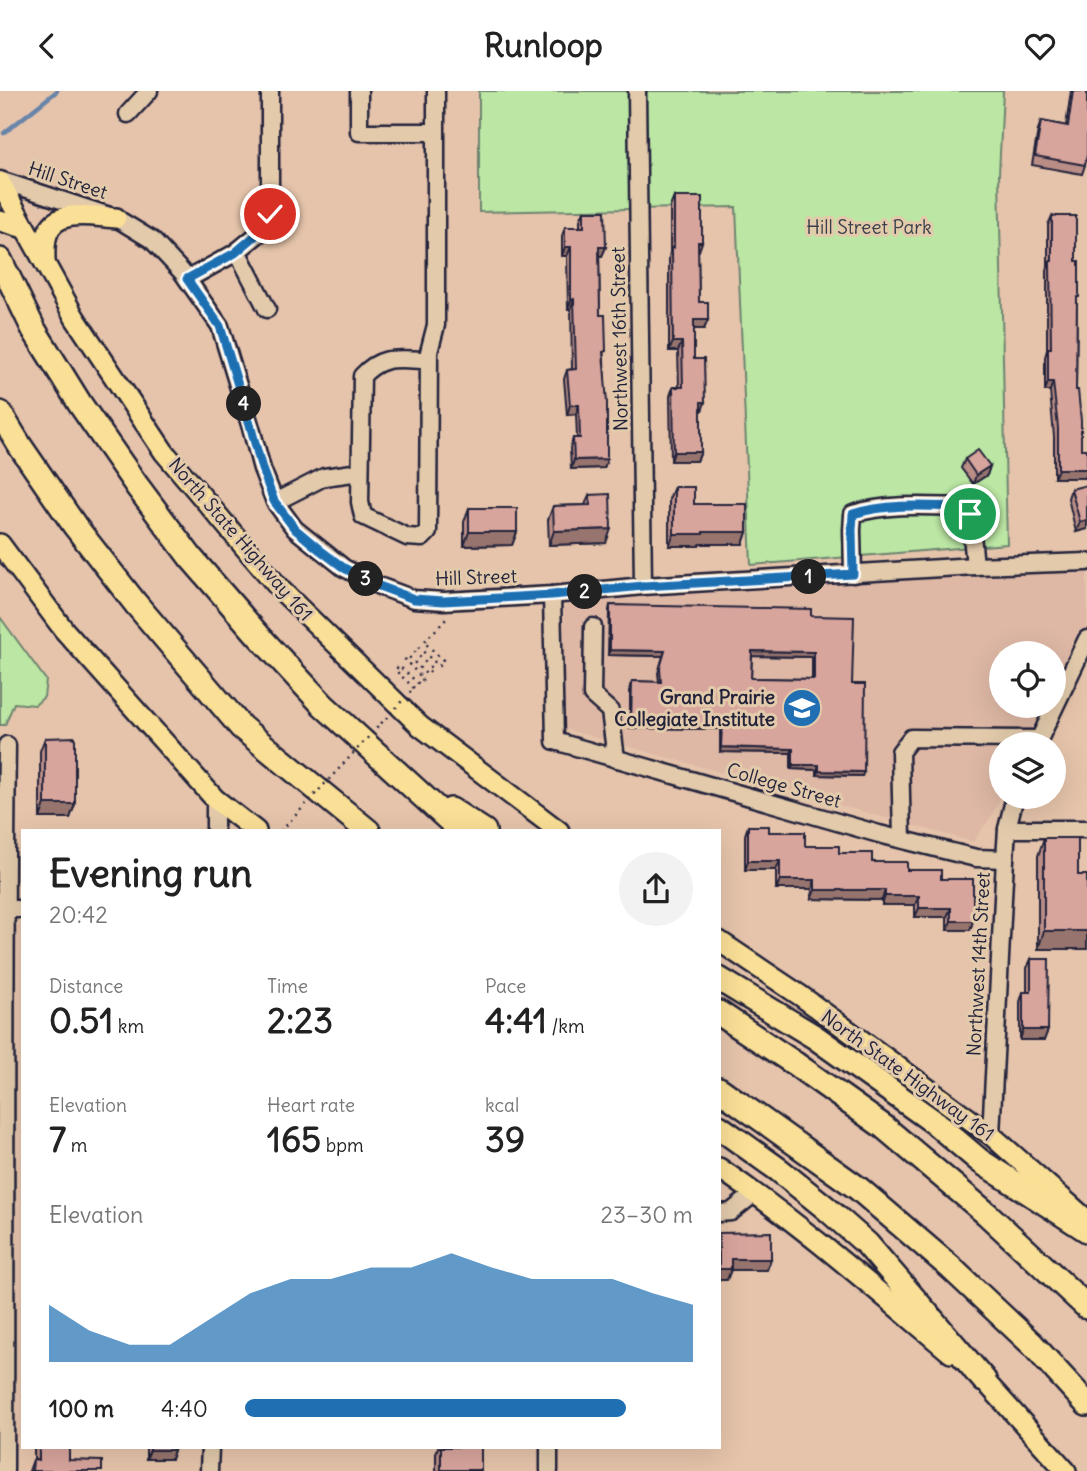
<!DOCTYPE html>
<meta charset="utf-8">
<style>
:root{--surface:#fff;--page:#f2f2f2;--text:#222;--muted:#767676;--accent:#1f6fb2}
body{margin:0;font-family:Delius,sans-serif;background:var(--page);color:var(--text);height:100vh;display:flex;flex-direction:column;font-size:26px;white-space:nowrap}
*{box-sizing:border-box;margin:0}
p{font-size:23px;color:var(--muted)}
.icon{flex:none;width:38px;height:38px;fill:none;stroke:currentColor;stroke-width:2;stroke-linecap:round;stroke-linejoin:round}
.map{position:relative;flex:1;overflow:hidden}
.sheet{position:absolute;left:21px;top:738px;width:700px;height:620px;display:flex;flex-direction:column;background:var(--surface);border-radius:0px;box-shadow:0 7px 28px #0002}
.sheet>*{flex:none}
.fabs{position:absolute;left:989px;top:550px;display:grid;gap:14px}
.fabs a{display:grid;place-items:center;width:77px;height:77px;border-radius:50%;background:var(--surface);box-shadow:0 7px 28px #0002;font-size:35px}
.pin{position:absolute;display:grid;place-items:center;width:60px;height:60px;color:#fff;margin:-30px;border:4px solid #fff;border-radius:50%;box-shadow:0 2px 7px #0007}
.km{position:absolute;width:35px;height:35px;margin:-18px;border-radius:50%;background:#222;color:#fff;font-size:19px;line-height:35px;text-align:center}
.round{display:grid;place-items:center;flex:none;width:74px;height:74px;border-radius:37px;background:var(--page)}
.overview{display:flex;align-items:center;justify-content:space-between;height:119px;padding:0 28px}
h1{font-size:38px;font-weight:700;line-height:52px}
.figures{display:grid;grid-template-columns:repeat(3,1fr);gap:10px;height:119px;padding:7px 28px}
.figures div{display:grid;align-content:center}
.figures b{font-size:35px;font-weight:700}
.figures small{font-size:19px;font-weight:400}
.figures p{font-size:19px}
.chart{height:196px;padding:14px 28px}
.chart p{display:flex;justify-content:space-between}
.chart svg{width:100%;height:126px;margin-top:7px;fill:var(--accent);opacity:.7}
ul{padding:0 28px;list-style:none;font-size:23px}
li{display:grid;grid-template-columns:112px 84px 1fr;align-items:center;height:52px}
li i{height:18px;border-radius:9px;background:var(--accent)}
header{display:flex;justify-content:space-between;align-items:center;height:91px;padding:0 28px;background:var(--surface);font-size:32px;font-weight:700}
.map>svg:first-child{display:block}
.built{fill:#deb8a5}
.green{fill:#bbe6a3;stroke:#6e846f;stroke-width:2}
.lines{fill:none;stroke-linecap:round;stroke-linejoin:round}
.stream{stroke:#6984a9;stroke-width:4.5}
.minor-casing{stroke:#22223b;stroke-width:21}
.major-casing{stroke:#22223b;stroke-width:24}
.highway-casing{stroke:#22223b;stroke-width:28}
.path{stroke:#22223b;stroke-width:2.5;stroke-dasharray:2 5;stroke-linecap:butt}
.minor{stroke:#e2caab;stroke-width:16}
.major{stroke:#fadf96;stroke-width:19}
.highway{stroke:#fadf96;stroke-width:23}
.path-bridge{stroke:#22223b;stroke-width:2.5;stroke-dasharray:2 5;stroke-linecap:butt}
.wall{fill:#ba8e87;stroke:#22223b;stroke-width:2;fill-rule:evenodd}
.shaded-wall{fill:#97746e;stroke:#22223b;stroke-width:2}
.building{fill:#d8a59d;stroke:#22223b;stroke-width:2;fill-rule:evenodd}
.route-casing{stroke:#fff;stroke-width:14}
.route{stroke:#1f6fb2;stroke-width:9}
.labels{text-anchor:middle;stroke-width:6;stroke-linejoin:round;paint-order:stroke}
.street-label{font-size:19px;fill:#22223b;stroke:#e2caab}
.park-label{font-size:19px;fill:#393f4b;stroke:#e2caab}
.poi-label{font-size:19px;font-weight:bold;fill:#22223b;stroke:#e2caab;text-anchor:end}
</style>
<header><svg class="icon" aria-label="back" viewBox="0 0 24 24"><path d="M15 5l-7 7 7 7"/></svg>Runloop<svg class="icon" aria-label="heart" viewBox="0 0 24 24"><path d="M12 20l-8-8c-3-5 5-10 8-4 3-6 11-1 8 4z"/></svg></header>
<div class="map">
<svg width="1087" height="1380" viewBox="0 0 1087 1380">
<rect width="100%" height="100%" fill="#e6c4ab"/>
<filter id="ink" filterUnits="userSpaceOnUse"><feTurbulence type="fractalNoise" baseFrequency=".0143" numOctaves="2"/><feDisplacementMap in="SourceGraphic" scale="14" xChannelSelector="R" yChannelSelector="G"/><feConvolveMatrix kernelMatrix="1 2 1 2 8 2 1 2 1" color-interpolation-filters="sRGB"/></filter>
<g filter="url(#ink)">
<polygon class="built" points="1001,481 1087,482 1087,533 1054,593 1054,562 1001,562 1001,614 1042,614 1024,653 1001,653 1001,704 992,724 973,751 564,638 564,516 571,511"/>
<g class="green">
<polygon points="479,0 1003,0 999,84 1007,453 751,474 736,116 479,121"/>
<polygon points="0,526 46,589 44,606 35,614 14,612 5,634 0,634"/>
</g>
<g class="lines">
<polyline class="stream" points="4,42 57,0"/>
<g class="minor-casing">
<g id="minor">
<polyline points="359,0 359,41 435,41"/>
<polyline points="637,0 643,495"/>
<polyline points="128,23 149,0"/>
<polyline points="0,89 116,127 152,149 182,181 220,235 251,337 262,378 275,411 295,438 344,477 379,495 414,508 444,510 552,504 643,495 975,475 1087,471"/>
<polyline points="237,160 267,218"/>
<polyline points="188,188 235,162 262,140 270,123 270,0"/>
<path d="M429 269C400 269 383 262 362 285L360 411 363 425 407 446 422 447 428 441 429 261 436 234V0"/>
<polyline points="275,411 324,386 360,381"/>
<path d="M853 483 852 439 853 423C888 412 927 415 963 416L970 423 975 475"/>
<polyline points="552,504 555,650 879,743 976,767 1005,768"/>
<polyline points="593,536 592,604 610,620 616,668"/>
<polyline points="1037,653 1087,548"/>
<polyline points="215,708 215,740"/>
<polyline points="1007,738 1087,738"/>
<polyline points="902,748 900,661 911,647 1039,648"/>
<polyline points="0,818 23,818"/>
<polyline points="991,1044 1005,768 1007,738 1015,705"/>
<polyline points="719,1122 731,1121 755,1102"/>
<path d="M5 1380C6 1138 4 896 7 654"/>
<polyline points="209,1380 210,1356"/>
<polyline points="549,1380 549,1356"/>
</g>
</g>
<g class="major-casing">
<g id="major">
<polyline points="0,91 75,227 164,361 281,499 420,635 559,740"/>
<polyline points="0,130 24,137"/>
<path d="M45 172C45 163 44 153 47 144 55 116 94 126 116 127"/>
<polyline points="0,453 64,539 215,708 256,740"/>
<polyline points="719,850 801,905 991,1044 1087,1129"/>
<path d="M719 1077C801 1133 875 1198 951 1262"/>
<polyline points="974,1281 984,1289 1066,1380"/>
</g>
</g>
<g class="highway-casing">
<g id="highway">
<polyline points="0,169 34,239 80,313 137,395 191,467 258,544 323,614 461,740"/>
<polyline points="0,322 20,355 75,435 136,513 241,636 368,740"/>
<polyline points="451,719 484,740"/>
<polyline points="719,888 815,946 934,1031 980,1070 1087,1139"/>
<polyline points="719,922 794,972 884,1036 987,1123 1087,1216"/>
<polyline points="719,998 859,1098 950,1176 1032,1253 1087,1313"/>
<polyline points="719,1036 779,1079 826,1117 867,1153 984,1289"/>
</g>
</g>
<polyline class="path" points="414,597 395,579 399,575 419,593 423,588 405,569 408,565 427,584 432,578 415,561 418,556 439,575 443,569 424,551 449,525"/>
<use href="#minor" class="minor"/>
<use href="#major" class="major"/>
<use href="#highway" class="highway"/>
<polyline class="path-bridge" points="281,740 414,597"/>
</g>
<g class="wall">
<polygon points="1071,0 1087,0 1085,74 1082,83 1032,74 1038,39 1041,30 1066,35"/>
<polygon points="674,106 702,151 698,160 699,211 708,229 704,238 694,238 694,268 705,311 701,320 701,361 697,370 671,370 670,305 673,296 679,296 678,260 669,260 669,167 670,161 670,116"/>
<polygon points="584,120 606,156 602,165 599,165 600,224 604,267 607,368 604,377 571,378 570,357 573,347 577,347 576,323 567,324 564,288 567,279 572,278 571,218 568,218 567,165 562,165 562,145 565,136 580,136 580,129"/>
<polygon points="1052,125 1077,210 1076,299 1081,358 1085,387 1054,387 1054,346 1050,300 1045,300 1045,266 1047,259 1047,180 1048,175 1048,134"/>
<polygon points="965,368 990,375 987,384 973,393 961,377"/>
<polygon points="674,396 694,413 747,441 743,453 700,453 699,455 669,455 669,408"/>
<polygon points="1071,398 1087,438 1076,441 1068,407"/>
<polygon points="589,404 606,452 549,454 548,429 553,415 585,414"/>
<polygon points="469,417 517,441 512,454 464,455 464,431"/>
<path d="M610 514 811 525 852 593 862 685 817 684V679L791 678V662L720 661V638L630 637V595L632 590 659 591 658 582 663 565 608 564 609 519ZM752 565 812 566V588L751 587Z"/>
<polygon points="45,647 75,713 70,727 40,727 40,660"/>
<polygon points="748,735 769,741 805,755 839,762 941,788 973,830 970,839 947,839 947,826 915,826 915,814 882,814 882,809 811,808 812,798 776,798 776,779 745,779 745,744"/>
<polygon points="1044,747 1078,747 1038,858 1038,765"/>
<polygon points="1031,868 1048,939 1044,949 1020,949 1020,911 1023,901 1027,901 1027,877"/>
<polygon points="34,1356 69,1356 69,1369 102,1380 29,1380 33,1369 34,1369"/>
<polygon points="146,1356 174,1356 174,1359 171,1368 146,1368"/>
<polygon points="438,1356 481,1356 481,1380 436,1380 436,1362"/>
</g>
<g class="shaded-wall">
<polygon points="698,151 702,151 699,160 694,160"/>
<polygon points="565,156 571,156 567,165 562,165"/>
<polygon points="599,156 606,156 602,165 595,165"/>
<polygon points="574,208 571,218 568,218 571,209"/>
<polygon points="694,229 708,229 704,238 690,238"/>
<polygon points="673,251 682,251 678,260 669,260"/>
<polygon points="1048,291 1053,291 1050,300 1045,300"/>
<polygon points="701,311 705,311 702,320 697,320"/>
<polygon points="570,314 579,314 576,323 567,324"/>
<polygon points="674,361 701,361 697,370 671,370"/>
<polygon points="607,368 604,377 571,378 574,369"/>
<polygon points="990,375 987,384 973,393 976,384"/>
<polygon points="1058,378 1087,378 1087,383 1085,387 1054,387"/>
<polygon points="1087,429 1087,438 1076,441 1080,431"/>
<polygon points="611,438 606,452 549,454 554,440"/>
<polygon points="469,441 517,441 512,454 464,455"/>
<polygon points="703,441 747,441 743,453 700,453 699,455 669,455 674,443"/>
<polygon points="610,559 665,560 663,565 608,564"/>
<polygon points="752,560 814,561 812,566 750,565"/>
<polygon points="631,632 722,634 720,638 630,637"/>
<polygon points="721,656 793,658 791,662 720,661"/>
<polygon points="793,674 819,674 817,679 791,678"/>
<polygon points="819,680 864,681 862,685 817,684"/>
<polygon points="45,713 75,713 70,727 40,727"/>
<polygon points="748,770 780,770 776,779 745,779"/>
<polygon points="780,789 815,789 812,798 776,798"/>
<polygon points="815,799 885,799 882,809 811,808"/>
<polygon points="885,805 919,805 915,814 882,814"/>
<polygon points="919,817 951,817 947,826 915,826"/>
<polygon points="951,830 973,830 970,839 947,839"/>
<polygon points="1044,840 1087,840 1087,858 1038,858"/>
<polygon points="1023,939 1048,939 1044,949 1020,949"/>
<polygon points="731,1168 771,1168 767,1179 731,1179 727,1189 719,1189 719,1178"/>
<polygon points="150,1359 174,1359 171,1368 146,1368"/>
<polygon points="441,1379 481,1379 481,1380 440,1380"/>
</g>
<g class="building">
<polygon points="1073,0 1087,0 1087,64 1085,74 1035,65 1041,30 1068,35"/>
<polygon points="674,106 702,106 702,151 698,151 699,211 708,211 708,229 694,229 694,268 704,268 705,311 701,311 701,361 674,361 673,296 683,296 682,251 673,251 672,157 674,157"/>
<polygon points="584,120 605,120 606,156 599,156 600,224 605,224 606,260 603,261 607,312 607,368 574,369 573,347 580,347 579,314 570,314 567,279 576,278 574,208 571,209 571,156 565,156 565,136 584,136"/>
<polygon points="1052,125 1076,125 1076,170 1079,170 1079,206 1077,206 1076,299 1078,299 1081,330 1081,358 1087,358 1087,378 1058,378 1058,337 1053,291 1048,291 1048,257 1051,257 1050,170 1052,170"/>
<polygon points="978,359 990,375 976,384 965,368"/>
<polygon points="1087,394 1087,429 1080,431 1071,398"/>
<polygon points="674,396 694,396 694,413 747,413 747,441 703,441 703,443 674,443"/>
<polygon points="610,403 611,438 554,440 553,415 590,414 589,404"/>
<rect x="469" y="417" width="48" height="24"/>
<path d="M610 514 811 518V525L854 526 852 593H865L864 681 819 680V674H793V658L721 656 722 634 631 632 632 590 661 591 660 577 665 560 610 559ZM752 560 814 561V588L751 587Z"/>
<polygon points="75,646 75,713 45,713 45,647"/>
<polygon points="748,735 769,735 769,741 805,741 805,755 839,755 839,762 872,762 872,771 907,771 907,779 941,779 941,788 973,788 973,830 951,830 951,817 919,817 919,805 885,805 885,799 815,799 815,789 780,789 780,770 748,770"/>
<polygon points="1044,747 1078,747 1078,784 1087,784 1087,840 1044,840"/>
<polygon points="1031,868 1049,868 1048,939 1023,939 1023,901 1031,901"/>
<polygon points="771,1141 771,1168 731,1168 731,1178 719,1178 719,1142"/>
<polygon points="39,1356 69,1356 69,1369 102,1370 102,1380 32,1380 33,1369 39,1369"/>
<rect x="150" y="1356" width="24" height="3"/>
<rect x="441" y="1356" width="40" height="23"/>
</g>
</g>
<g class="lines" filter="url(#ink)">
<g class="route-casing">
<path id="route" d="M270 123 262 139 235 162 187 188 220 235 251 337 262 378 274 410 295 438 320 459 344 477 379 495 414 508 444 510 552 504 643 495 853 483 852 439 853 423C888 412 927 415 963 416L970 423"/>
</g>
<use href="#route" class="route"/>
</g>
<defs>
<g id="school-disc" transform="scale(2.0125)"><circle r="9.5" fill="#1f6fb2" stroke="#e2caab"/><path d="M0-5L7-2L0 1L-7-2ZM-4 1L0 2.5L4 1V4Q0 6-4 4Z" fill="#fff"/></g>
</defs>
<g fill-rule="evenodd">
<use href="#school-disc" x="802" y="617"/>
</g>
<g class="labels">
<g class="street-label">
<text transform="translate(68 89) rotate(18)" y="7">Hill Street</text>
<text transform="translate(619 248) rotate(-91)" y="7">Northwest 16th Street</text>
<text transform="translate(241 448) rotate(49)" y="7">North State Highway 161</text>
<text transform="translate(476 486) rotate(-2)" y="7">Hill Street</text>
<text transform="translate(784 694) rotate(16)" y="7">College Street</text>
<text transform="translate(978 873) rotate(-87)" y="7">Northwest 14th Street</text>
<text transform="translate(908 984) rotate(36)" y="7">North State Highway 161</text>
</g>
<g class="park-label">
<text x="869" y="143">Hill Street Park</text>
</g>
<g class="poi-label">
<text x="775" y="613">Grand Prairie<tspan x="775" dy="22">Collegiate Institute</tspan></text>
</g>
</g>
</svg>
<div class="fabs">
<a><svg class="icon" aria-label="locate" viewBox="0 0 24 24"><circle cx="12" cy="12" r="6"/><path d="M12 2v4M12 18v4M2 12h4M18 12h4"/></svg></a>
<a><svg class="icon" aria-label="layers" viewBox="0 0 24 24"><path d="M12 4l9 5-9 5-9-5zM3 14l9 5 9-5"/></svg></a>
</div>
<div class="pin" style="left:970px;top:423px;background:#1e9e55"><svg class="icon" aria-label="arrive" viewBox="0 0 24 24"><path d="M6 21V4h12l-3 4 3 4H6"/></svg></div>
<div class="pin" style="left:270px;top:123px;background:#d93025"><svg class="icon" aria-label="check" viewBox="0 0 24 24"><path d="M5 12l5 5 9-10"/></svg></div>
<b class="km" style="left:809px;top:486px">1</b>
<b class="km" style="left:585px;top:501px">2</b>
<b class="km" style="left:366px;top:488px">3</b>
<b class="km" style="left:244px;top:313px">4</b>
<section class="sheet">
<div class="overview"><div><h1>Evening run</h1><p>20:42</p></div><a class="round"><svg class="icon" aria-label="share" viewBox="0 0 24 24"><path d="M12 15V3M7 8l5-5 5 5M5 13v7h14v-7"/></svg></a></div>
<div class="figures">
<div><p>Distance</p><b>0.51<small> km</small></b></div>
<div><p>Time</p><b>2:23</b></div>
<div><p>Pace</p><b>4:41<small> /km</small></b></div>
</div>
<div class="figures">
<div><p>Elevation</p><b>7<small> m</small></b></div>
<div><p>Heart rate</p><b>165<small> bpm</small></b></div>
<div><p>kcal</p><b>39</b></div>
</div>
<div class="chart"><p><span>Elevation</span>23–30 m</p>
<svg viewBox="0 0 160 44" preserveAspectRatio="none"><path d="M0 44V24L10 33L20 38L30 38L40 29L50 20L60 15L70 15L80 11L90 11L100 6L110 11L120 15L130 15L140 15L150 20L160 24V44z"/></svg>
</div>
<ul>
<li><b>100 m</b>4:40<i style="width:85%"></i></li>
</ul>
</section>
</div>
